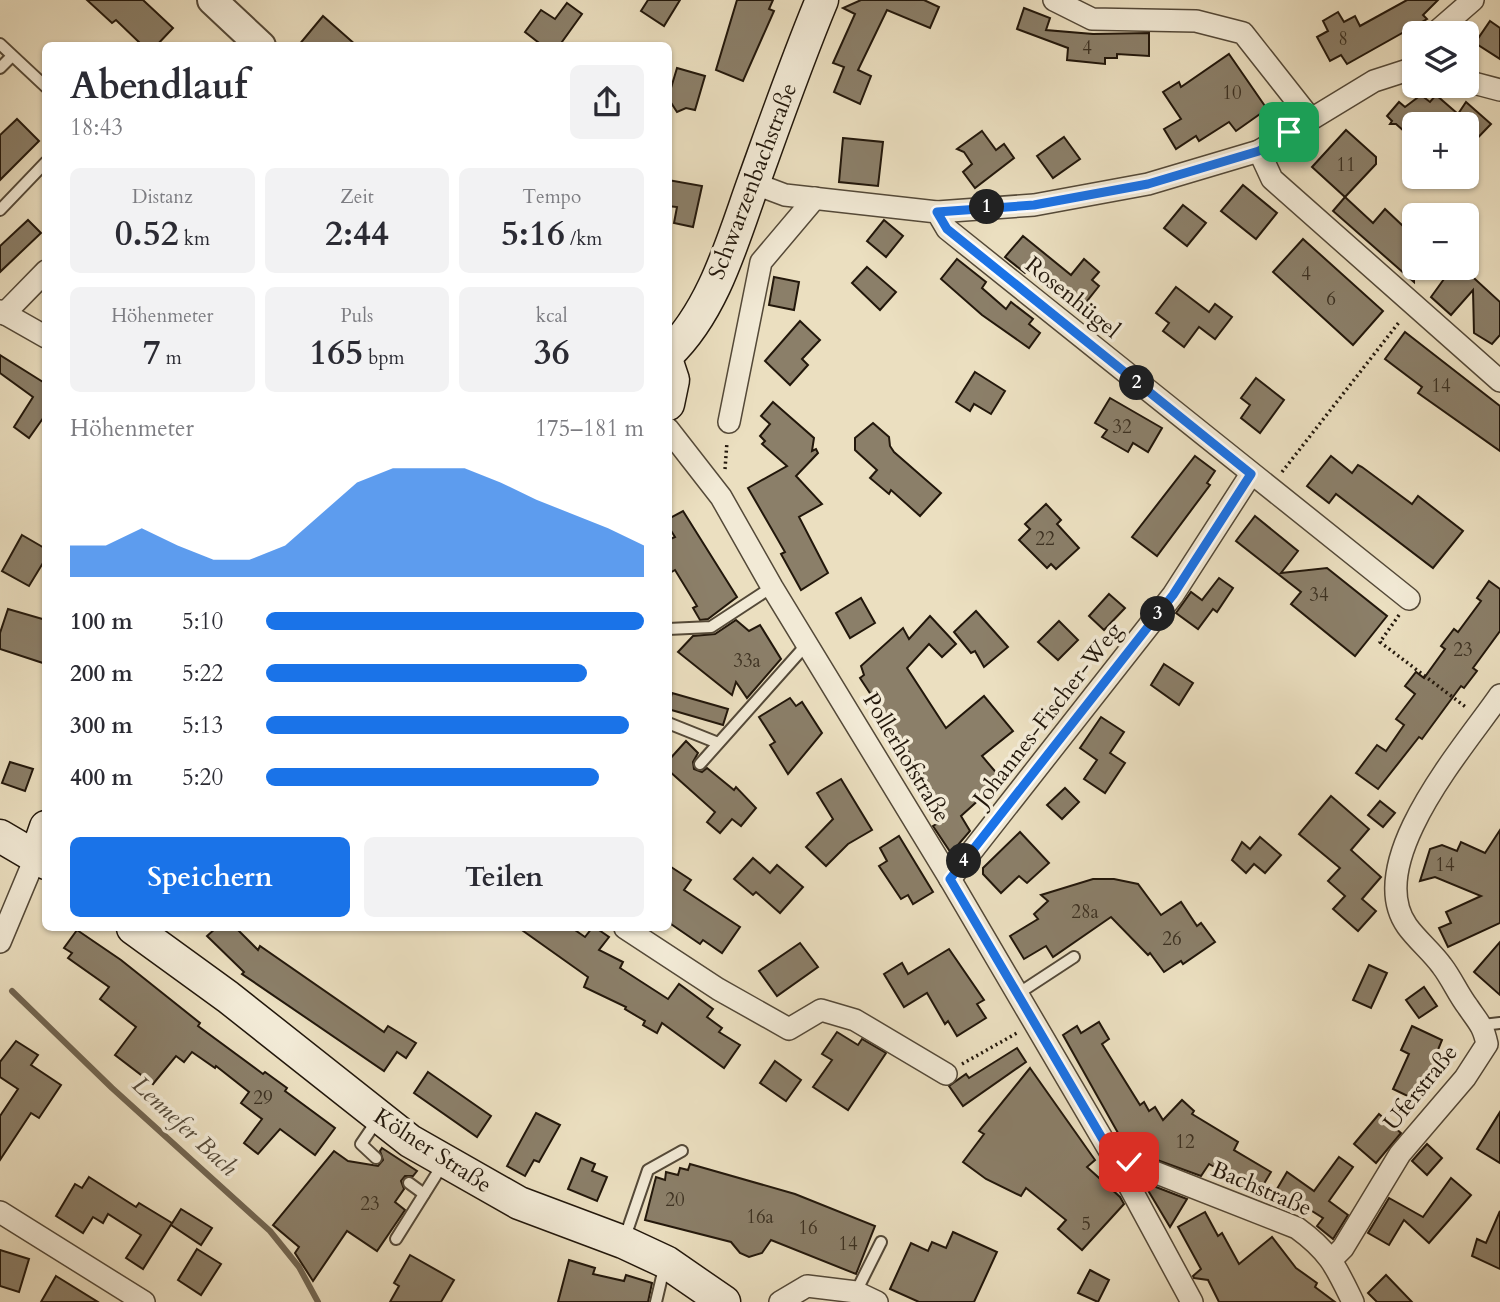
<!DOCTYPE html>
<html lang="de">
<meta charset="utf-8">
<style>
:root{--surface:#fff;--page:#f2f2f3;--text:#2b2b33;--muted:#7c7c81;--accent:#1a73e8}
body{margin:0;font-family:Cardo,serif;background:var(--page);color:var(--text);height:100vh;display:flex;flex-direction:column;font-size:26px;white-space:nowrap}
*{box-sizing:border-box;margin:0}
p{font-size:23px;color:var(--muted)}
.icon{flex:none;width:38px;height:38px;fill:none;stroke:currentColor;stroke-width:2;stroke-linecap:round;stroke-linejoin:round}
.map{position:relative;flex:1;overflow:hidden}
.panel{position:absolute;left:42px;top:42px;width:630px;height:889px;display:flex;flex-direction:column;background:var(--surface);border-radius:10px;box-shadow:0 2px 5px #0004}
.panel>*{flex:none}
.controls{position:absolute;left:1402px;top:21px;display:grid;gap:14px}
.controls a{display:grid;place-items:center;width:77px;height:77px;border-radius:10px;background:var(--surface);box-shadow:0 2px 5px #0004;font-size:35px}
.pin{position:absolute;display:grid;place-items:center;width:60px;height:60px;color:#fff;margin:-30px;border-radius:14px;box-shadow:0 4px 10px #0006}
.km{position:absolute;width:35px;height:35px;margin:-18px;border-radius:50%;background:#222;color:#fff;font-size:19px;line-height:35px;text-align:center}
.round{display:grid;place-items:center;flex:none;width:74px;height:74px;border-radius:10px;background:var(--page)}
.summary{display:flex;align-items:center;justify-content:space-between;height:119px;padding:0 28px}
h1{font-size:38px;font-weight:600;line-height:52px}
.stats{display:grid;grid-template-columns:repeat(3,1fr);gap:10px;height:119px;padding:7px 28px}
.stats div{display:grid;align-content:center;border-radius:10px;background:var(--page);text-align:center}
.stats b{font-size:35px;font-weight:600}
.stats small{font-size:19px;font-weight:400}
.stats p{font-size:19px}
.chart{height:196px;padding:14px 28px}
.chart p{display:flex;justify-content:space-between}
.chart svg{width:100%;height:126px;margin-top:7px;fill:var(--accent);opacity:.7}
.cta{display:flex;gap:14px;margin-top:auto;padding:14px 28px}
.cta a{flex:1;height:80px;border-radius:10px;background:var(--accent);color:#fff;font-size:28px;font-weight:600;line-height:80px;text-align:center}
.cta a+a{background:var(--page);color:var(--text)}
ul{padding:0 28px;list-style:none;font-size:23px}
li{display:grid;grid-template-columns:112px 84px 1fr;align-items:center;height:52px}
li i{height:18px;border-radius:9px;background:var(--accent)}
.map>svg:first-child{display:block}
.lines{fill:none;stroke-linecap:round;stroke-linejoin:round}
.stream{stroke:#726652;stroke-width:6}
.building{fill:#8b7f69;stroke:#22170b;stroke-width:2}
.service-casing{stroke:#544938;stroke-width:14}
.minor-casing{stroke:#544938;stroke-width:24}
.tertiary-casing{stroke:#544938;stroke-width:32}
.secondary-casing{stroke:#22170b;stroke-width:35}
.path{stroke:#22170b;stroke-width:3.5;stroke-dasharray:2 3.5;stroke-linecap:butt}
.service{stroke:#f2ead6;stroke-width:10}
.minor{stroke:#f2ead6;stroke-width:21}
.tertiary{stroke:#f2ead6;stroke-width:28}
.secondary{stroke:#f2ead6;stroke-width:32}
.route-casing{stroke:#fff;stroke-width:14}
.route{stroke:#1a73e8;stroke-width:9}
.labels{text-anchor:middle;stroke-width:7;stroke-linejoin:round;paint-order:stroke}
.number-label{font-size:19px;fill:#3c3122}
.street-label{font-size:23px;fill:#22170b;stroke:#f2ead6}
.water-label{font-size:24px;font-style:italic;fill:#574c3b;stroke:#f2ead6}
</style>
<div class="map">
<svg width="1500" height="1302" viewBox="0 0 1500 1302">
<rect width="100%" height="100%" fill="#ebdfc0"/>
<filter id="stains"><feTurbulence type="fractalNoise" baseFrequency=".00286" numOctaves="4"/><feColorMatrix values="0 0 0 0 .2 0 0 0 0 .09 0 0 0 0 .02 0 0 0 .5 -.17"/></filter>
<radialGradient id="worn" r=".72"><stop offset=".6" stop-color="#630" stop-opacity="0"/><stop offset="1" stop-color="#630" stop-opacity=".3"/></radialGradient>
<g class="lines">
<polyline class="stream" points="12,991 112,1088 270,1231 299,1267 318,1302"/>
</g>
<g class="building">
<polygon points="87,0 143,0 173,28 156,46 143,46 116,20 112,23"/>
<polygon points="648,0 680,0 664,26 641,11"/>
<polygon points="737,0 773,0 769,9 774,11 743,81 716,70"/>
<polygon points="861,0 924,0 939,7 930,28 887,10 858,70 871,76 860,104 834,92 844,67 833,63 855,14 843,8"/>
<polygon points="1407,0 1438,0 1423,15 1427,19 1347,64 1341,55 1330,61 1317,37 1328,31 1323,21 1338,12 1344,22 1355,16 1360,26"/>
<polygon points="567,3 582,14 559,46 543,46 525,32 541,10 555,19"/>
<polygon points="1024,8 1050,18 1046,30 1093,34 1149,33 1149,56 1117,54 1117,58 1105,58 1105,64 1067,60 1068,48 1017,29"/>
<polygon points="323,16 357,46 298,46"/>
<polygon points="1490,21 1500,28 1500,59 1475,43"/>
<polygon points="1229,54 1267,109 1236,131 1229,122 1199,141 1196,136 1176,149 1164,129 1181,119 1163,92 1179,82 1181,87"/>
<polygon points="677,68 705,76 695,110 686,108 677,112 668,98"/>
<polygon points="1421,95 1430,102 1436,95 1458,114 1466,102 1491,124 1466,150 1466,124 1414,124 1414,140 1396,124 1390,124 1392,121 1387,116 1399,102 1405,107"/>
<polygon points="17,119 39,141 0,180 0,135"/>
<polygon points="1346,130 1376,157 1376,164 1345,197 1312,167"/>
<polygon points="982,131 996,150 1004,144 1014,158 975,188 963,172 972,164 964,152 957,149"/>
<polygon points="1064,137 1080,159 1053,178 1037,156"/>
<polygon points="843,138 883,142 878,186 839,182"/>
<polygon points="668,180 702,186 693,227 674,223 677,207 668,206"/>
<polygon points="1243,185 1277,213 1256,239 1221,211"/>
<polygon points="1345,197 1373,223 1385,209 1403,226 1414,214 1414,282 1333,211"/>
<polygon points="1183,205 1206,223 1187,246 1164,228"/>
<polygon points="28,220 41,233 0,272 0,246"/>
<polygon points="884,220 903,236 886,257 867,241"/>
<polygon points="1023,236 1071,275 1084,259 1099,272 1092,280 1099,286 1083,306 1043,275 1039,279 1028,270 1025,273 1005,257"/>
<polygon points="1303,239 1383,311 1353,345 1273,272"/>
<polygon points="957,259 986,282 982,288 1006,309 1011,302 1033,319 1029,324 1040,333 1029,348 982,315 941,279"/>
<polygon points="867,267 896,292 880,310 852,283"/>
<polygon points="1452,268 1463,268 1500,302 1500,335 1492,344 1474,333 1473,290 1451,315 1431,297"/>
<polygon points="774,277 799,282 794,310 769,305"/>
<polygon points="1176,287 1209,312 1215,304 1232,317 1215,339 1199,327 1184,347 1163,331 1169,323 1156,313"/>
<polygon points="800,321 820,340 802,359 808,365 790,385 765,361"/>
<polygon points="1405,332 1500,406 1500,451 1418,393 1422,387 1385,359"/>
<polygon points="0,355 43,382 46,378 46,414 29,438 14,427 33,397 0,373"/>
<polygon points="975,372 1005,391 991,414 974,404 970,411 956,402"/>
<polygon points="1256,378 1284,400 1260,433 1241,418 1250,405 1241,398"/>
<polygon points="1110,398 1162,428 1148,452 1133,443 1128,452 1102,437 1107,430 1095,423"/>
<polygon points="773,402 814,438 812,451 816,449 818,453 796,476 822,504 799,517 828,573 801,590 781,554 785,552 748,488 787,466 762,444 765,441 760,436 770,424 761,416"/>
<polygon points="873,423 889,437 890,446 894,452 941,493 920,516 891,490 889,494 870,478 877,470 855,450 855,438"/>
<polygon points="1195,456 1215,471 1207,483 1210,485 1157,556 1132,537"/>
<polygon points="1331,456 1352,473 1358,465 1362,467 1412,504 1418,496 1463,531 1433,568 1336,494 1329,503 1307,486"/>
<polygon points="1046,504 1061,520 1057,524 1079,548 1056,569 1051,564 1047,568 1019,540 1030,529 1025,524"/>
<polygon points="683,511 737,597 708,619 700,620 693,608 697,606 675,570 668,574 668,540 675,537 668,526 668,519"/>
<polygon points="1255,516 1298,551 1281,573 1327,568 1387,616 1355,656 1291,604 1301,592 1236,541"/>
<polygon points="22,535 46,549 46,558 29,586 2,571"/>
<polygon points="1219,578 1233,588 1217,612 1213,609 1198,629 1176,613 1191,592 1202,600"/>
<polygon points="1489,581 1500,589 1500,631 1473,668 1477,671 1464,688 1461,686 1422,739 1419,737 1378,789 1356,773 1377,745 1386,751 1404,725 1396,719 1415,694 1405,686 1416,672 1424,678 1445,649 1441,646 1454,629 1458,632 1481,601 1477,598"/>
<polygon points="1109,594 1125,608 1104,630 1089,616"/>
<polygon points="861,598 875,623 850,638 836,613"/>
<polygon points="8,609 46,620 46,664 0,649 0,633"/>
<polygon points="976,611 1008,647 984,667 975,651 971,653 954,632"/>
<polygon points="930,616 956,644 942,657 929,644 907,668 946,728 984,696 1013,731 982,756 999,776 986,787 988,789 981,795 982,797 961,816 970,831 951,853 933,826 943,820 922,788 927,780 860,678 864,675 861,666 903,628 909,639"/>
<polygon points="736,620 749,631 760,625 781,659 747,698 736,682 732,695 678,652 693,636 715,634"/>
<polygon points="1059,621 1078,640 1058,660 1038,642"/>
<polygon points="1164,664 1193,683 1179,705 1151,685"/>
<polygon points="672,693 728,709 723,725 668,709"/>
<polygon points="790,698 796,706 802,702 822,733 788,774 770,745 775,742 759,717"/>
<polygon points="1101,717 1124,732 1110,753 1125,763 1105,793 1084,779 1097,760 1080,748"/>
<polygon points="686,741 698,753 693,762 694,769 702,772 707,768 734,790 736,787 756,808 741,826 732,819 720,833 707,822 715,812 668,770 668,761"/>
<polygon points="10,762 33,769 25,791 2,783"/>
<polygon points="841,779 872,830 848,844 826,866 806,847 833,819 817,793"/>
<polygon points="1065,788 1079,802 1062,819 1047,805"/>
<polygon points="1331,796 1369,829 1351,850 1381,877 1362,899 1376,911 1358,931 1333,909 1345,896 1328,881 1340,868 1299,834"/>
<polygon points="1380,801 1395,813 1383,827 1368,815"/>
<polygon points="1500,830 1500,923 1448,947 1439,928 1451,923 1446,912 1481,896 1435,877 1420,881 1430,849 1442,845 1457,851 1461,842 1485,853"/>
<polygon points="1020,832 1049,863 1027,883 1019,876 1001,893 983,874 983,868"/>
<polygon points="899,836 933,892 913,904 908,895 901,899 879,866 887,861 880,848"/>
<polygon points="1260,837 1281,855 1265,873 1254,864 1246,873 1232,860 1242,842 1250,849"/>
<polygon points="753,858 770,873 777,865 803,887 780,913 756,892 753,895 734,879"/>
<polygon points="668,865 691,880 684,890 740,927 722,953 703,940 700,944 668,922"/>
<polygon points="1093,879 1114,879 1138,884 1161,915 1181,902 1197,926 1201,923 1215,942 1183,964 1181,961 1164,972 1150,953 1148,955 1111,917 1053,957 1046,946 1024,959 1010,936 1038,919 1034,914 1048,901 1041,895"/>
<polygon points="216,928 236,928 258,950 260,946 384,1032 388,1026 416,1043 406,1058 397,1052 384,1071 242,974 244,972 207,936"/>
<polygon points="519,928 572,928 585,937 592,928 596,928 609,937 599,950 623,962 620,968 668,999 679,984 713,1009 707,1017 722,1028 719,1032 740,1045 724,1068 662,1023 657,1033 643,1025 645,1021 625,1009 626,1007 584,987 588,977"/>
<polygon points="77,930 121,960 200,1023 198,1026 263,1074 265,1072 287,1088 285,1091 335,1128 315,1155 280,1129 258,1154 244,1143 262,1119 241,1103 249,1092 216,1066 215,1068 192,1052 184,1062 176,1056 153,1084 115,1055 136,1027 100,999 109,987 68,958 72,953 64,948"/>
<polygon points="1500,942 1500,995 1474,972"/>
<polygon points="800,943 818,967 777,996 759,971"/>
<polygon points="949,949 984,1000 977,1004 986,1018 957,1036 948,1021 945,1024 927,993 904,1007 884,974 902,963 908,974"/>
<polygon points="1369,965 1387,973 1371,1008 1353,1000"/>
<polygon points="1424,987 1437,1006 1419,1018 1406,1000"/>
<polygon points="1099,1022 1109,1039 1102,1044 1140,1105 1144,1102 1149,1111 1155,1107 1163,1120 1182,1100 1194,1111 1192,1114 1238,1142 1234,1150 1271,1172 1259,1192 1209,1164 1201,1176 1127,1149 1063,1035 1077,1026 1081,1033"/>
<polygon points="1412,1026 1442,1040 1433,1062 1436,1063 1418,1101 1393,1089 1409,1054 1401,1050"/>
<polygon points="837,1032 858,1045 862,1039 886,1053 848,1110 813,1087 832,1060 822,1054"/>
<polygon points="16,1041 38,1055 31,1065 61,1085 39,1118 31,1113 0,1160 0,1116 18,1089 0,1077 0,1062"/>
<polygon points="1017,1048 1026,1062 963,1106 949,1086 966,1074 969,1078"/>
<polygon points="775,1061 801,1080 786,1101 760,1083"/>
<polygon points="1030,1068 1095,1160 1087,1167 1120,1197 1124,1204 1082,1250 1058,1229 1066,1220 1026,1188 1021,1196 986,1179 963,1162 984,1134 979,1131"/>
<polygon points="428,1072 491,1116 477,1137 414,1093"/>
<polygon points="1500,1112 1500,1163 1477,1149"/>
<polygon points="536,1113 560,1125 539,1162 534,1160 525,1176 507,1166"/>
<polygon points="1379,1114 1401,1133 1376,1163 1354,1144"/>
<polygon points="1427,1144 1442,1158 1427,1175 1412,1161"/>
<polygon points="382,1148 417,1171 413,1176 405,1176 401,1181 404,1189 395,1202 405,1210 377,1251 347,1231 313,1281 295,1253 299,1247 273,1225 334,1151 348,1161 378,1166 383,1160 380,1151"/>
<polygon points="1339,1157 1353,1167 1329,1201 1348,1215 1333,1239 1317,1226 1323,1218 1277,1189 1287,1172 1314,1191"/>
<polygon points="581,1158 595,1164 592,1171 607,1177 597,1201 568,1189"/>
<polygon points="690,1164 795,1194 875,1226 856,1274 771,1240 762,1253 749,1257 740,1253 731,1242 645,1220 656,1177 665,1180 666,1172 678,1175 680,1168 688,1170"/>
<polygon points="89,1177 136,1207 139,1203 172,1223 143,1269 126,1258 141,1235 108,1214 103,1223 93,1217 83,1233 56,1216 75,1184 82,1188"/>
<polygon points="1451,1178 1471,1195 1429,1243 1404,1220 1389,1245 1368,1233 1389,1198 1423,1217"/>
<polygon points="1143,1182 1187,1199 1170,1227"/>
<polygon points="181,1209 212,1228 201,1245 171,1225"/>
<polygon points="1500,1211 1500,1269 1472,1256 1477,1239 1486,1243"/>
<polygon points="1205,1212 1218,1236 1222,1233 1239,1264 1272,1237 1296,1268 1317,1283 1315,1287 1335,1302 1219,1302 1208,1280 1194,1278 1193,1276 1201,1269 1178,1227"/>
<polygon points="953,1232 997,1252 974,1302 919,1302 890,1289 911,1243 928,1251 932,1242 946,1248"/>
<polygon points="197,1249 221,1264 201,1295 178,1280"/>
<polygon points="0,1250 29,1259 19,1292 0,1286"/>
<polygon points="410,1255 454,1280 441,1302 390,1302 399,1286 394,1283"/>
<polygon points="569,1260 595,1268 593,1274 624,1281 626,1275 652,1283 648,1302 558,1302"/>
<polygon points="1090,1270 1109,1280 1098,1302 1078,1293"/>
<polygon points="1386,1275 1412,1302 1377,1302 1368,1293"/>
<polygon points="56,1276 98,1302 41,1302"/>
</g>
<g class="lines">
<g class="service-casing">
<g id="service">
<polyline points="0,44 46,87"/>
<polyline points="0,68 12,56"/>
<polyline points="0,210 46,162"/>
<polyline points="668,629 711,627 772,587"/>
<polyline points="668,723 718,743"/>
<polyline points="700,764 807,644"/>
<polyline points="1016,995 1074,957"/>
<polyline points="1483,1025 1500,1023"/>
<polyline points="376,1158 361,1144 378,1119"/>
<polyline points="409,1183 424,1194"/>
<polyline points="396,1239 443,1164"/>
<polyline points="624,1240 648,1170 682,1151"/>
<polyline points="856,1292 881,1242"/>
<polyline points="656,1302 665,1264"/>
</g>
</g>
<g class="minor-casing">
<g id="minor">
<polyline points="1054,0 1092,19 1196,21 1243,33 1310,118"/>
<polyline points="1435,33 1473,0"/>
<polyline points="1466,81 1500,90"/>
<polyline points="1259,151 1272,179 1500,381"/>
<polyline points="753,183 785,195 937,212 947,229 1409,599"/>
<polyline points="937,212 1034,205 1148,184 1259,151 1374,81 1408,70 1414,71"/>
<polyline points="0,311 46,337"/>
<polyline points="4,314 46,271"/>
<polyline points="729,422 761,262 815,198"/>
<polyline points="668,429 721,497 772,587 950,879 1119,1167 1192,1302"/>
<polyline points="950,879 1173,595 1251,474"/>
<polyline points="625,928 718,989 789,1029 821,1010 855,1020 946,1074"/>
<polyline points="0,942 36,856"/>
<path d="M1119 1167 1129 1162 1297 1228C1330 1252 1336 1267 1353 1302"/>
<polyline points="0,1212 144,1302"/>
<path d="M1332 1259 1343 1248 1400 1154 1465 1078 1487 1044C1483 1025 1478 1022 1468 1007 1458 994 1452 979 1442 966 1432 952 1417 940 1407 926 1362 862 1465 746 1500 695"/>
<polyline points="780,1302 807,1286 856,1292 877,1302"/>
</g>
</g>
<g class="tertiary-casing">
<polyline id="tertiary" points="212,0 261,46"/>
</g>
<g class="secondary-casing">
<g id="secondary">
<path d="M668 354C714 310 733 239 754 181 776 120 797 60 822 0"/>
<polyline points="668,365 673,380 668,404"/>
<polyline points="0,836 46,863"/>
<polyline points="36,856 46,827"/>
<polyline points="133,928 228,997 410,1141 519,1203 623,1242 666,1262 724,1302"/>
</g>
</g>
<g class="path">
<polyline points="725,469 727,442"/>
<polyline points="1282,472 1400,321"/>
<polyline points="1399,615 1380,642 1467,708"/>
<polyline points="962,1064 1017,1033"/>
</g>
<use href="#service" class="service"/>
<use href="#minor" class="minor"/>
<use href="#tertiary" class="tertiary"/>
<use href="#secondary" class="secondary"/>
</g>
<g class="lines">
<g class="route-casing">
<polyline id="route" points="1129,1162 1119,1167 950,879 1173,595 1251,474 947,229 937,212 1034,205 1148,184 1259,151 1289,132"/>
</g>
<use href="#route" class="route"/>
</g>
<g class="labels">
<g class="number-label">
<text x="1343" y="45">8</text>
<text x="1087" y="54">4</text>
<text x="1232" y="99">10</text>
<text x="1346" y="171">11</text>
<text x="1306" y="280">4</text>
<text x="1331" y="305">6</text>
<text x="1441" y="392">14</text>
<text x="1122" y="433">32</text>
<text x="1045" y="545">22</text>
<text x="1319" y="601">34</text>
<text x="1463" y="656">23</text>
<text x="747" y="667">33a</text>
<text x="1445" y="871">14</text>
<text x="1085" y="918">28a</text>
<text x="1172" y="945">26</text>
<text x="263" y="1104">29</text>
<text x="1185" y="1148">12</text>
<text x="675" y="1206">20</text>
<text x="370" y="1210">23</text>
<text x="760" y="1223">16a</text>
<text x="1086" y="1230">5</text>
<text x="808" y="1234">16</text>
<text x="848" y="1250">14</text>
</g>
<g class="street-label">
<text transform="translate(752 181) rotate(-69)" y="8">Schwarzenbachstraße</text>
<text transform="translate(1073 297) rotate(39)" y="8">Rosenhügel</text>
<text transform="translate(1047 714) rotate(-52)" y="8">Johannes-Fischer-Weg</text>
<text transform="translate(907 757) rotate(59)" y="8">Pollerhofstraße</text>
<text transform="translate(1420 1087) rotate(-51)" y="8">Uferstraße</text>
<text transform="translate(433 1150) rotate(33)" y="8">Kölner Straße</text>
<text transform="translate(1262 1188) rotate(23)" y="8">Bachstraße</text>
</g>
<g class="water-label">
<text transform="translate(185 1126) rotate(43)" y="8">Lennefer Bach</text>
</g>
</g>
<rect width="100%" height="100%" filter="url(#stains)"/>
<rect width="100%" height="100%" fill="url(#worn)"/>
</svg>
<div class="controls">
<a><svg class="icon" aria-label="layers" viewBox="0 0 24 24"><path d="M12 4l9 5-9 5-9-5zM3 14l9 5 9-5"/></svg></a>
<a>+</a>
<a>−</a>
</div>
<div class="pin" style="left:1289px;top:132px;background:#1e9e55"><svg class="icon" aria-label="arrive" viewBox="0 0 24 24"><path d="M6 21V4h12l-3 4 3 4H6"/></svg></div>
<div class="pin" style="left:1129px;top:1162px;background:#d93025"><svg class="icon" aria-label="check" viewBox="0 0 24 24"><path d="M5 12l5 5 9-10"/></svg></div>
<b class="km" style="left:987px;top:207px">1</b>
<b class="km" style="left:1137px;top:383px">2</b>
<b class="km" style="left:1158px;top:614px">3</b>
<b class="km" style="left:964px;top:861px">4</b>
<section class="panel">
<div class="summary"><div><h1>Abendlauf</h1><p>18:43</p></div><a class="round"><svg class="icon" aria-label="share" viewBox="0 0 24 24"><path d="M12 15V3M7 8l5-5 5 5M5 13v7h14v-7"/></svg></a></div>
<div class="stats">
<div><p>Distanz</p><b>0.52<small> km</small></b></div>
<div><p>Zeit</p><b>2:44</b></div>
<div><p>Tempo</p><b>5:16<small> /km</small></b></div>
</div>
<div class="stats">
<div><p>Höhenmeter</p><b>7<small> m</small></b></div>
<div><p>Puls</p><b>165<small> bpm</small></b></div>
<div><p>kcal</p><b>36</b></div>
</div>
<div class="chart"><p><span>Höhenmeter</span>175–181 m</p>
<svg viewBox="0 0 160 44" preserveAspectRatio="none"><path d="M0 44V33L10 33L20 27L30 33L40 38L50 38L60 33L70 22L80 11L90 6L100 6L110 6L120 11L130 17L140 22L150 27L160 33V44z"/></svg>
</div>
<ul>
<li><b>100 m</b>5:10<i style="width:100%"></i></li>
<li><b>200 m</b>5:22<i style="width:85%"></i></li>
<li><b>300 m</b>5:13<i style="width:96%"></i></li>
<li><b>400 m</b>5:20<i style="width:88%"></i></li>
</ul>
<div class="cta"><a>Speichern</a><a>Teilen</a></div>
</section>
</div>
